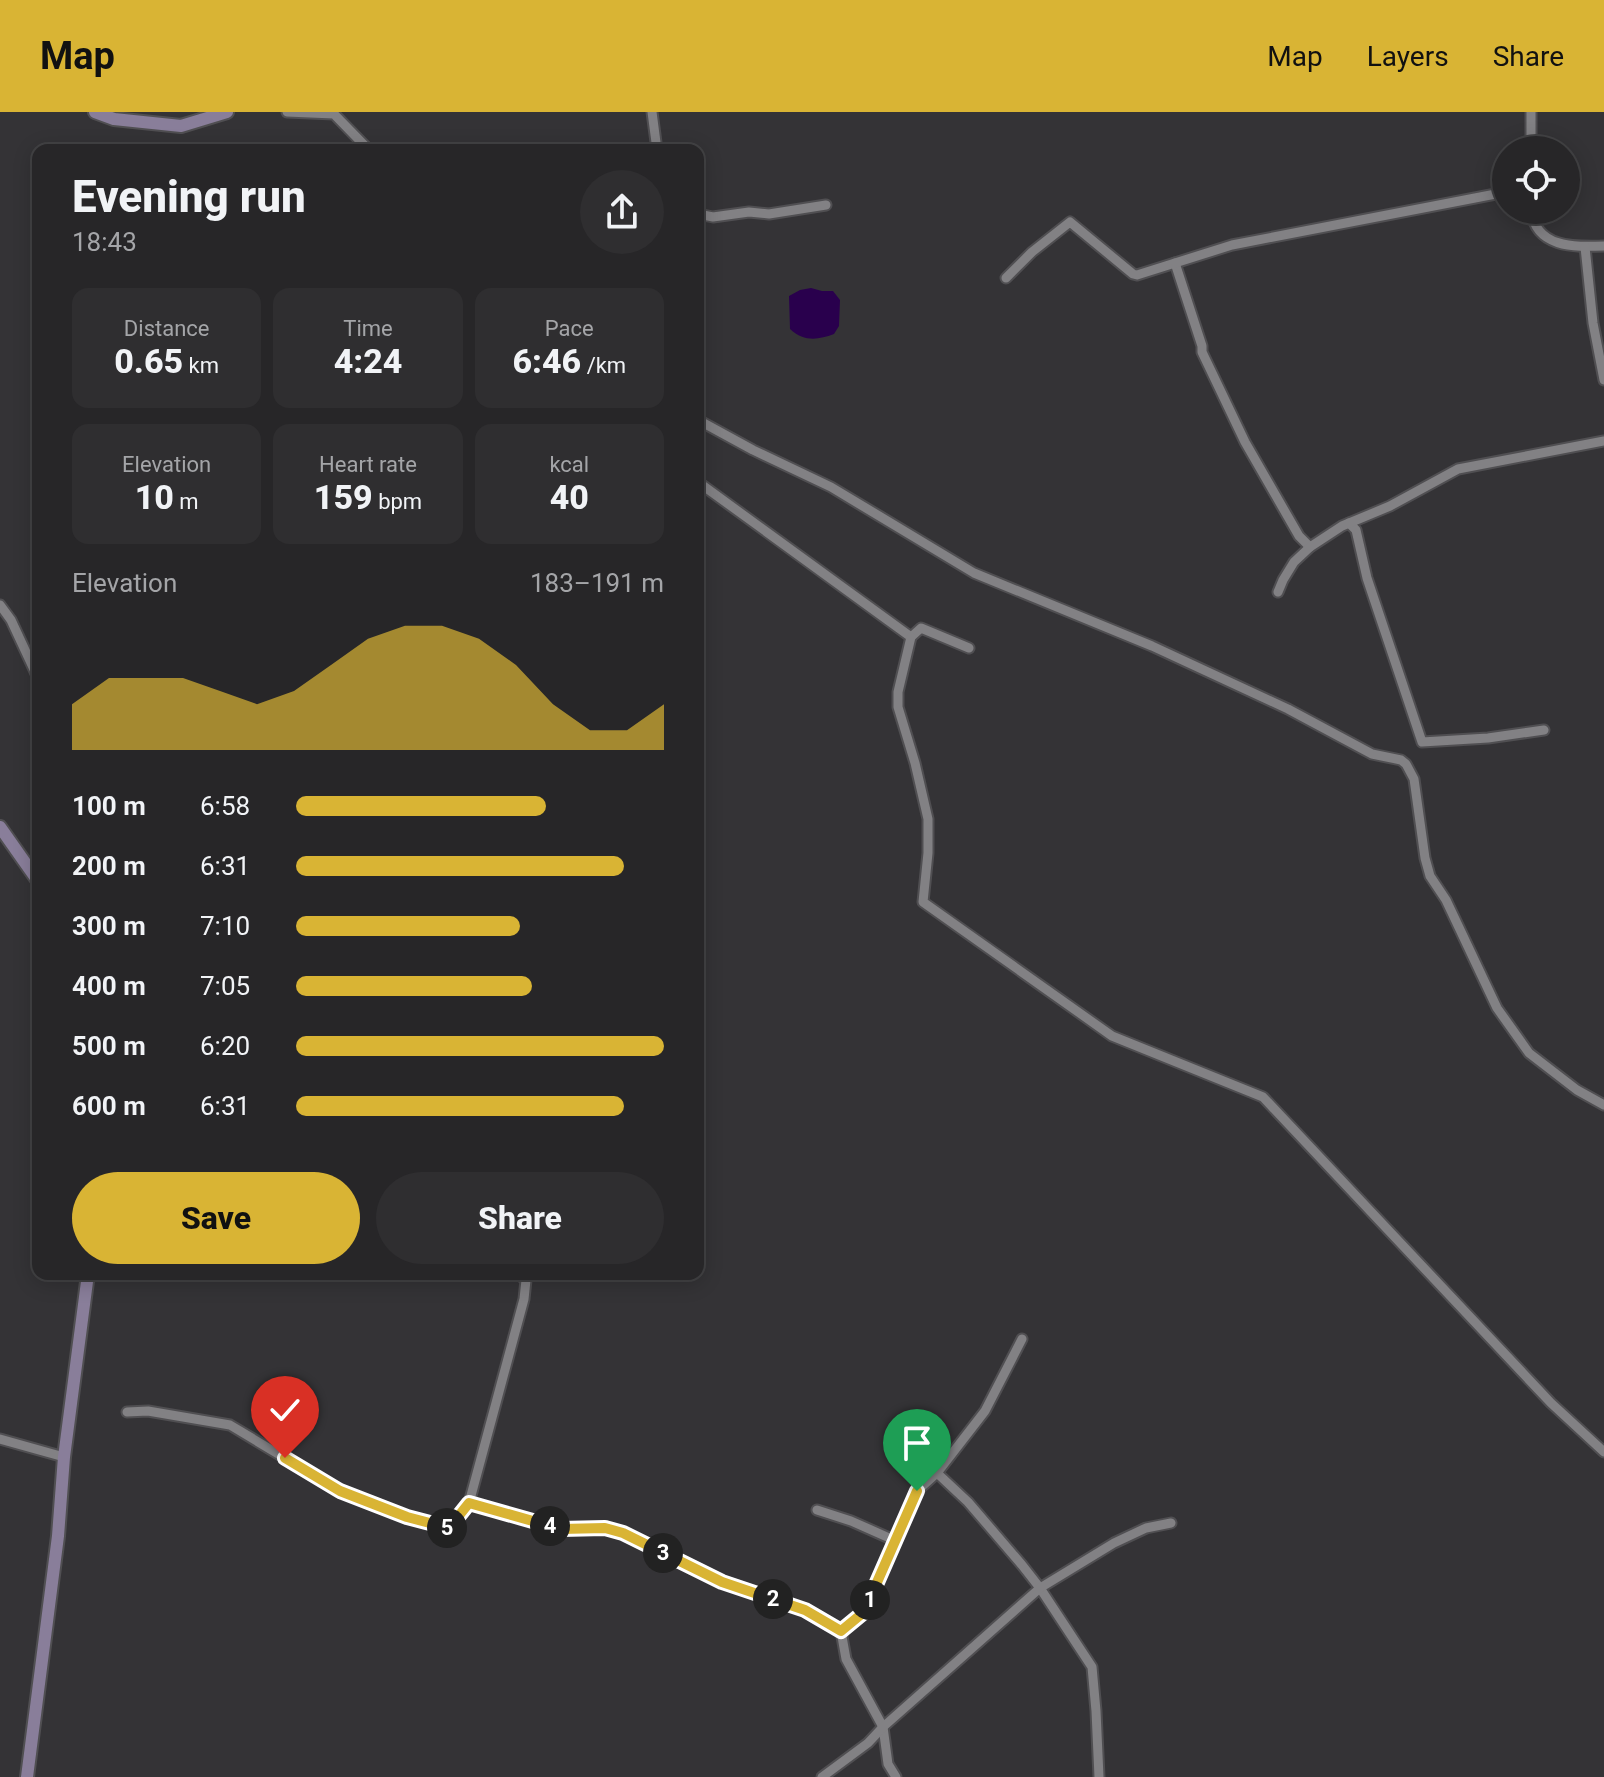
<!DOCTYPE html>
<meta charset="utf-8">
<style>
:root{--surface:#272628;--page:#2f2e30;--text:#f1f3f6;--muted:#a4a5a8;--line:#434345;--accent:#d9b434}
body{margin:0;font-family:Roboto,sans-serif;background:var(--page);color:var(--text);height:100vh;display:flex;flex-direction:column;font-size:30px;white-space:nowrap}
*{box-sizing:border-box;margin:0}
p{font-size:26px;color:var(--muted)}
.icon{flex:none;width:44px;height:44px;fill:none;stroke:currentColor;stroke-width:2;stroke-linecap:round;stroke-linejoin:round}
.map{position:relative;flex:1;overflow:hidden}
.details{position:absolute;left:32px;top:32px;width:672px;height:1136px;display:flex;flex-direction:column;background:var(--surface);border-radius:16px;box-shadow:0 4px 20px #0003,0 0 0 2px var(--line)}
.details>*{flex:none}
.fabs{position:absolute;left:1492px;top:24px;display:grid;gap:16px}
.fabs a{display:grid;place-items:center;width:88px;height:88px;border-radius:50%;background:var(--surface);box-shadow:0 4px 20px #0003,0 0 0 2px var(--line);font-size:40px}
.pin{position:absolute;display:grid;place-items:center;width:68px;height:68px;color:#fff;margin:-82px -34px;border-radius:50% 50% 50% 0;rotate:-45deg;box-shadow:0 0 8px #0007}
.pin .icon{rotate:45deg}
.km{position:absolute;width:40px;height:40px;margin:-20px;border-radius:50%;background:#222;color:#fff;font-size:22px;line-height:40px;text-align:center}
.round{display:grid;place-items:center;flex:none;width:84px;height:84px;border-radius:42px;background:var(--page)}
.head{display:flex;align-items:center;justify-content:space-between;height:136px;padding:0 40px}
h1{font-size:44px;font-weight:800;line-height:60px}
.metrics{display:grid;grid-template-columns:repeat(3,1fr);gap:12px;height:136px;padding:8px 40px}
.metrics div{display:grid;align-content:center;border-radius:16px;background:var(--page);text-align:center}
.metrics b{font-size:34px;font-weight:800}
.metrics small{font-size:22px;font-weight:400}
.metrics p{font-size:22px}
.chart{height:224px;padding:16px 40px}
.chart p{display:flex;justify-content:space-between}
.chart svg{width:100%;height:144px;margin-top:8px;fill:var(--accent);opacity:.7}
.button{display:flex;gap:16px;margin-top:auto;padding:16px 40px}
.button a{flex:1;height:92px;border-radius:48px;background:var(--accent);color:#111;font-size:32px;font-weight:800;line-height:92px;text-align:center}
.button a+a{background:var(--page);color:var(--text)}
ul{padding:0 40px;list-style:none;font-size:26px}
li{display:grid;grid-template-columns:128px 96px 1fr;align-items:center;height:60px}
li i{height:20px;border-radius:10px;background:var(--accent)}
header{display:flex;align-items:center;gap:48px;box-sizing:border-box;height:112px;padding:0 40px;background:var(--accent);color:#111}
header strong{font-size:38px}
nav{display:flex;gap:44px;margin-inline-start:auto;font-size:28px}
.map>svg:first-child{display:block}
.water{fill:#29004d}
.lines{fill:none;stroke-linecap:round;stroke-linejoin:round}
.street-casing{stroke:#504f52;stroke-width:13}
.secondary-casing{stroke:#504f52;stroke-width:16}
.street{stroke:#828184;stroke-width:9}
.secondary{stroke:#897e9a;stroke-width:12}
.route-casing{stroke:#fff;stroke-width:16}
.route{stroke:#d9b434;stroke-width:10}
</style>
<header>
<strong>Map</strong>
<nav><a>Map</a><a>Layers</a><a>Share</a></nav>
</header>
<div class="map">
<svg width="1604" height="1665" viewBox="0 0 1604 1665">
<rect width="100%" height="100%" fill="#343336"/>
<path class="water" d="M811 176 822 179H833L840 188 839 214 834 222C818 228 804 230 790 217L789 184 800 178Z"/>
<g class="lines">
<g class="street-casing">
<g id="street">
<polyline points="287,0 334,2 369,38"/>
<polyline points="652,0 657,38"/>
<polyline points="1531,0 1531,38"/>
<path d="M1531 98C1536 136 1573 135 1604 134"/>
<polyline points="698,102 713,105 749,100 769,102 826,93"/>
<polyline points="1585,135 1593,211 1604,268"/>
<polyline points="1175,151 1202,234 1202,240 1245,330 1299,424 1310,435"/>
<polyline points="1006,166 1032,140 1070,110 1133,162 1137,163 1232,133 1506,80"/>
<polyline points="698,308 753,338 831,375 974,461 1152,534 1288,597 1372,642 1401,648 1406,652 1414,667 1425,746 1430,764 1446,788 1497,896 1529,941 1577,978 1604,993"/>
<polyline points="698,370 911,525 921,516 969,536"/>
<polyline points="1349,411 1356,418 1367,466 1422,630 1488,626 1544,618"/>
<polyline points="1278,480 1283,468 1294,450 1310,435 1342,414 1390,394 1458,357 1604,329"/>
<polyline points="0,493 11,508 38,566"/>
<polyline points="911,525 898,580 898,595 915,651 928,707 928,741 923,790 1112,924 1263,985 1551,1291 1604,1340"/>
<polyline points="127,1300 148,1299 230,1313 340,1379 407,1405 449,1416 469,1391 524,1187 526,1168 518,1162"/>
<polyline points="0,1327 64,1345"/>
<polyline points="937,1361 968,1390 1022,1453 1040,1476 1092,1555 1096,1599 1099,1665"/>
<polyline points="469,1391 561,1417 605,1416 623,1421 722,1470 805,1498 841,1519 846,1547 883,1615 888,1652 896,1665"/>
<polyline points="817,1398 851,1409 896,1429"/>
<polyline points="841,1519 864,1500 917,1379 937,1361 985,1299 1022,1227"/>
<polyline points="822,1665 868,1631 883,1615 1040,1476 1114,1431 1146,1416 1171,1411"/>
</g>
</g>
<g class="secondary-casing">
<g id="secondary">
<polyline points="95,0 114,7 181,14 227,0"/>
<polyline points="0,715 38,769"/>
<polyline points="27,1665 58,1424 64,1345 88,1162"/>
</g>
</g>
<use href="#street" class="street"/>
<use href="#secondary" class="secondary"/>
</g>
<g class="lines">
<g class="route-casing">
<polyline id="route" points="285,1346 340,1379 407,1405 449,1416 469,1391 561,1417 605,1416 623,1421 722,1470 805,1498 841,1519 864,1500 917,1379"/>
</g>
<use href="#route" class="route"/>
</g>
</svg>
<div class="fabs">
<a><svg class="icon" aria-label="locate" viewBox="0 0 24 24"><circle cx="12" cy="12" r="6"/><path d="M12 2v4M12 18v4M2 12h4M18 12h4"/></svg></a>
</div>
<div class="pin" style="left:917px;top:1379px;background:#1e9e55"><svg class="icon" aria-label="arrive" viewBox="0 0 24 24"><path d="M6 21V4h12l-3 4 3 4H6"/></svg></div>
<div class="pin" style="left:285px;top:1346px;background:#d93025"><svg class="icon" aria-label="check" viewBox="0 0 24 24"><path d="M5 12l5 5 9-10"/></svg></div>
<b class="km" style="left:870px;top:1488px">1</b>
<b class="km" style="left:773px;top:1487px">2</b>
<b class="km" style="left:663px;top:1441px">3</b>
<b class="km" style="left:550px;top:1414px">4</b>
<b class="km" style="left:447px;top:1416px">5</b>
<section class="details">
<div class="head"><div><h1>Evening run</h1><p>18:43</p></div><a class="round"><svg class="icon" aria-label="share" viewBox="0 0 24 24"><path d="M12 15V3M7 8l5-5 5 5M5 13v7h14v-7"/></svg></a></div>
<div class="metrics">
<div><p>Distance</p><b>0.65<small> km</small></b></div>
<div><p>Time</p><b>4:24</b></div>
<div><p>Pace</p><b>6:46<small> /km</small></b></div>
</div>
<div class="metrics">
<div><p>Elevation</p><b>10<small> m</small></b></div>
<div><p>Heart rate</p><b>159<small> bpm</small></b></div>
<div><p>kcal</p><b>40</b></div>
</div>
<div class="chart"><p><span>Elevation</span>183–191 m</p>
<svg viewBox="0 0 160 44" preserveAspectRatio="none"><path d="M0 44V30L10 22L20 22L30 22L40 26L50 30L60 26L70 18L80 10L90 6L100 6L110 10L120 18L130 30L140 38L150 38L160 30V44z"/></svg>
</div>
<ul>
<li><b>100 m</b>6:58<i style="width:68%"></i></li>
<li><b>200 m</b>6:31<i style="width:89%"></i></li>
<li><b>300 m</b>7:10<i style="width:61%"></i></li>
<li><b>400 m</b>7:05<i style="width:64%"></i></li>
<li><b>500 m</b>6:20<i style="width:100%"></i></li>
<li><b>600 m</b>6:31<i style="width:89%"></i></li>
</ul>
<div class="button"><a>Save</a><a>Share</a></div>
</section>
</div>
